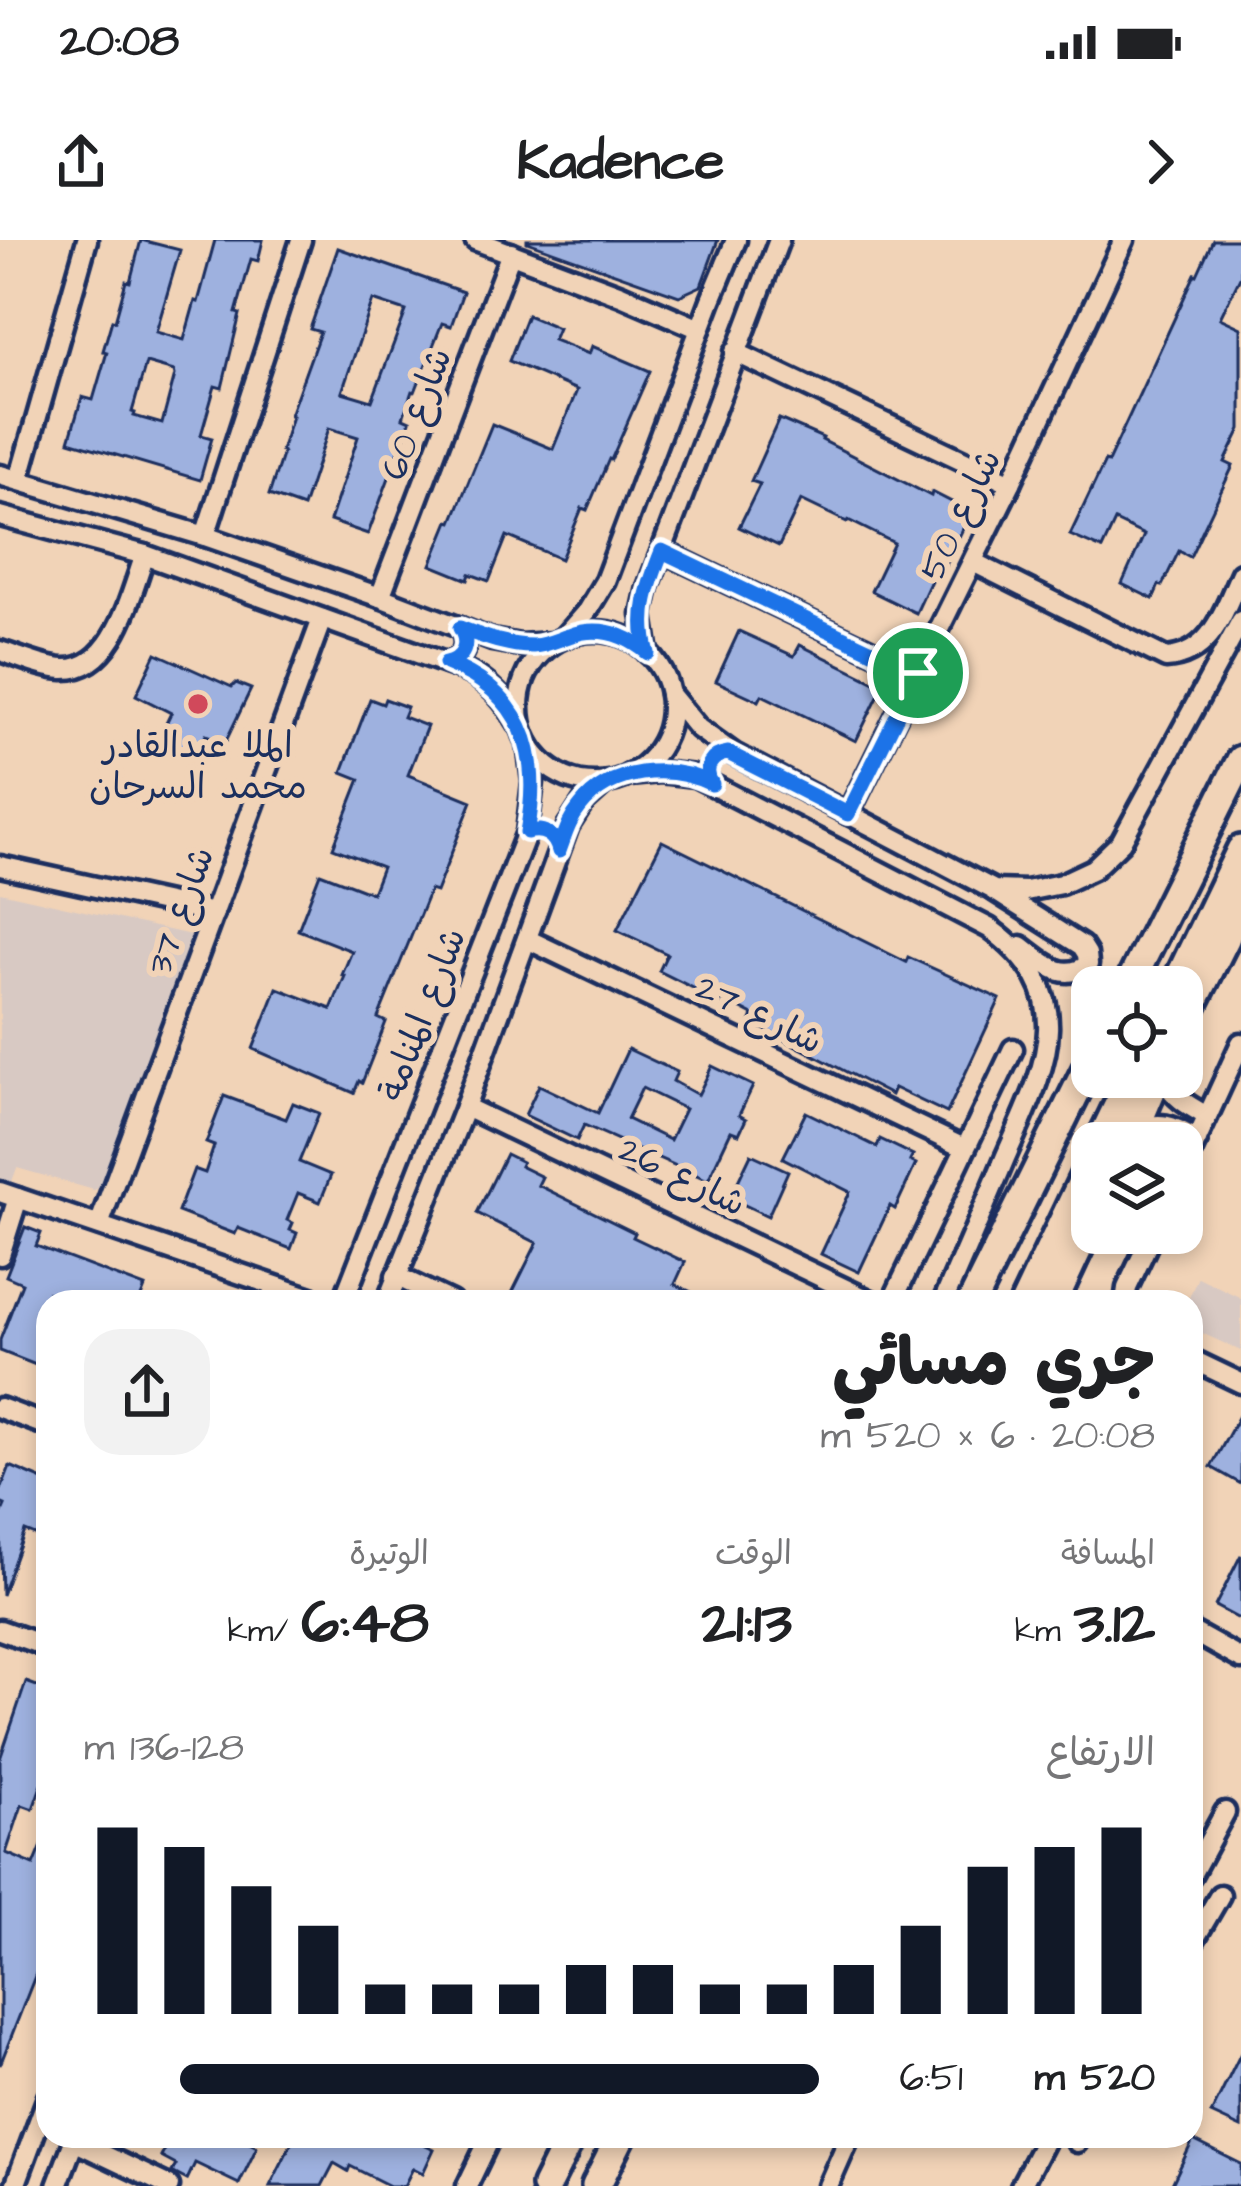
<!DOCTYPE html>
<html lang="ar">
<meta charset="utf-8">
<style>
:root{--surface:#fff;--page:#f2f2f2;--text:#202124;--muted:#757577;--accent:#111827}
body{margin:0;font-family:"Architects Daughter","Playpen Sans Arabic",sans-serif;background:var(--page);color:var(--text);direction:rtl;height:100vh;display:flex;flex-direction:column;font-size:45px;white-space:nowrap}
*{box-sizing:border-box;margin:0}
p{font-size:39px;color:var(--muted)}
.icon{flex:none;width:66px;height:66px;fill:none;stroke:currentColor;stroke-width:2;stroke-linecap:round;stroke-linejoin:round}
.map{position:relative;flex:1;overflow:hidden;direction:ltr}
.side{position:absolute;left:36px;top:1050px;width:1167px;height:858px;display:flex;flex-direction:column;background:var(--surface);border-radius:36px;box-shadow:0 6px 18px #0003;direction:rtl}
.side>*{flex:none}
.buttons{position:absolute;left:1071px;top:726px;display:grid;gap:24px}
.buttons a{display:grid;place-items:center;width:132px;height:132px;border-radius:24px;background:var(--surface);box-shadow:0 6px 18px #0003;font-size:60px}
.pin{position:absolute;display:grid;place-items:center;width:102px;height:102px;color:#fff;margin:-51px;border:6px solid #fff;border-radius:50%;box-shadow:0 3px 12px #0007}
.round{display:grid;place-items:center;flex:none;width:126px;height:126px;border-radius:36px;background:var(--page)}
.head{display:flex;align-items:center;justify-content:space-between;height:204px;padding:0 48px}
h1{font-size:66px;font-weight:800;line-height:90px}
.metrics{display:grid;grid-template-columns:repeat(3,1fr);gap:18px;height:204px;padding:12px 48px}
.metrics div{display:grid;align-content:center}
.metrics b{font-size:60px;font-weight:800}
.metrics small{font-size:33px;font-weight:400}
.metrics p{font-size:33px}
.chart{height:336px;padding:24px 48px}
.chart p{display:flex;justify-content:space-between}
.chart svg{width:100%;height:216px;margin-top:12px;stroke:var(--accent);stroke-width:6}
ul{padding:0 48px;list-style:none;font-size:39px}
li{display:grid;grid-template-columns:192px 144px 1fr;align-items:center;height:90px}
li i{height:30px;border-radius:15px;background:var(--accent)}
.status{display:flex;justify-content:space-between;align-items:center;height:84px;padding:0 60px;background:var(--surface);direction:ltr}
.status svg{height:33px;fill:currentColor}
header{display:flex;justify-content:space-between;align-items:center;height:156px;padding:0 48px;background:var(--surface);font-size:54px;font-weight:800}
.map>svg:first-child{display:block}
.built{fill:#d8c9c3}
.building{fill:#9eb1df;stroke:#1b2f5e;stroke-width:3;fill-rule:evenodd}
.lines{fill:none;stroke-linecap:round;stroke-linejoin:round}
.minor-casing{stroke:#1b2f5e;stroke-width:27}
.highway-casing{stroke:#1b2f5e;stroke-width:36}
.minor{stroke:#f1d3b7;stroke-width:18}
.highway{stroke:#f1d3b7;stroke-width:27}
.route-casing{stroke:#fff;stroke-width:24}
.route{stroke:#1a73e8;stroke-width:15}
.poi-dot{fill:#d1495b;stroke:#f1d3b7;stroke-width:4.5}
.labels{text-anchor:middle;stroke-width:12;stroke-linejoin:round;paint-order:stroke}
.street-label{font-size:36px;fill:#1b2f5e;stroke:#f1d3b7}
.poi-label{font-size:36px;fill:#1b2f5e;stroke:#f1d3b7}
</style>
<div class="status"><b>20:08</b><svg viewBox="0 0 49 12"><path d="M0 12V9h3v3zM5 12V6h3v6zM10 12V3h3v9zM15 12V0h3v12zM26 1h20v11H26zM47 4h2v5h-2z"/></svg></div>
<header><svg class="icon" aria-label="forward" viewBox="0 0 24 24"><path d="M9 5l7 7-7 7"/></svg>Kadence<svg class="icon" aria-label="share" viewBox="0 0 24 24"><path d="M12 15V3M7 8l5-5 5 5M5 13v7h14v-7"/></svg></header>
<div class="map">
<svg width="1241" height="1946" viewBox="0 0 1241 1946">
<rect width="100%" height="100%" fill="#f1d3b7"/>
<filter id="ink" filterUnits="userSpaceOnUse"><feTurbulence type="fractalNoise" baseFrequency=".00833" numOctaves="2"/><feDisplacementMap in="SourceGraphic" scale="24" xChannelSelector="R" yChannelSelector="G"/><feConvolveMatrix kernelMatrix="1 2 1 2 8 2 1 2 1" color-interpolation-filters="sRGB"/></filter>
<g filter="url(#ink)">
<g class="built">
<polygon points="0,652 204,698 109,942 94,950 17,928 0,973"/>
<polygon points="1198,1037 1241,1058 1241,1111 1191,1088 1191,1062 1187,1062"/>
</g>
<g class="building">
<path d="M141 0 180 10 156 92 184 100 195 61 198 62 215 0H263L258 21 251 19 236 73 240 74 222 148 215 146 201 195 212 198 200 240 69 201 82 157 93 160 107 112 103 111 112 80 115 81 126 41 130 42ZM146 123 174 131 175 135 162 184 134 176 135 173 132 172Z"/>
<polygon points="527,0 718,0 701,46 679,56 527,2"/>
<polygon points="1213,0 1241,0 1241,35 1220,78 1241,88 1241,189 1225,222 1233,226 1190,317 1179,311 1162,346 1159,345 1153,359 1122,344 1144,295 1115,281 1102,309 1070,295 1105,221 1108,222 1195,34 1197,35"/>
<path d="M338 8 463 52 451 86 442 83 415 152 412 151 403 178 410 181 368 294 330 281 358 197 329 188 303 267 269 255 283 212 281 211 292 176 290 175 320 92 310 89ZM373 60 406 71 372 161 342 152Z"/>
<polygon points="527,75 558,88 553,100 589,114 592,106 650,131 611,220 609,219 587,270 582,268 561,319 507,296 489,341 470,334 468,340 431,325 449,281 452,282 492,184 553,209 577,150 509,121"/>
<polygon points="779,179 823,198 822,200 931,256 932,252 971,272 945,326 939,323 916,373 871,351 894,303 848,280 847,282 801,260 779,306 739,287 760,244 751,241"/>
<polygon points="739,391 794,416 800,405 883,446 856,501 762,455 759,461 716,441"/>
<polygon points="156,413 232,447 236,443 251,449 225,503 206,495 195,517 158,500 171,473 136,455"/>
<polygon points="370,459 383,464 385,459 407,467 403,477 427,486 408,535 472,561 436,652 430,650 378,778 386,782 362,843 359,841 354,853 253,809 277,748 331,769 345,736 342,735 352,711 298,690 320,633 372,653 382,627 333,608 360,539 342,532"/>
<polygon points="662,601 906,722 908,717 1000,759 947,873 894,848 891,855 750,782 753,775 722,759 719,766 703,758 705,754 659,731 667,714 617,690"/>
<path d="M628 809 677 832 673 841 698 855 712 826 753 846 739 875 746 879 739 894 731 891 708 940 584 885 577 900 525 875 539 845 598 873ZM642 848 685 869 670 900 627 879Z"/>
<polygon points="224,856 286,879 293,863 319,873 299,922 331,935 320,962 298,953 287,980 293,983 290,990 297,993 291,1009 238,988 235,994 178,972 194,929 205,933 214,906 206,903"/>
<polygon points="806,872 877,907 880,899 913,915 910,921 916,924 895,969 890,966 859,1032 821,1014 850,952 783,918"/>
<polygon points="506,914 522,922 520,926 542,937 538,945 635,993 633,997 685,1022 675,1044 712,1062 520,1062 510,1057 537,1003 477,973"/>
<polygon points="751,914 788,931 768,976 730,958"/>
<polygon points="25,987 41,993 36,1006 145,1047 139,1062 72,1062 48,1053 48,1109 41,1127 0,1111 0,1100 22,1043 6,1036"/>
<polygon points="1241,1172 1241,1244 1211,1227"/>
<polygon points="10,1226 48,1242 48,1300 25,1291 2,1355 0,1277 5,1265 0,1263 0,1252"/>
<polygon points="1241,1315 1241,1380 1215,1366"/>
<polygon points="26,1442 48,1450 48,1526 33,1569 22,1565 6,1613 34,1625 48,1591 48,1703 0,1825 0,1519"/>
<polygon points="1241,1813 1241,1888 1211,1874"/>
<polygon points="172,1896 236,1896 257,1907 239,1944 195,1923 187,1940 172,1932 176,1925 161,1917"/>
<polygon points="295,1896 407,1896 434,1909 423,1933 413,1928 404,1946 390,1946 350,1926 348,1931 334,1923 322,1946 270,1946"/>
<polygon points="1193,1900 1241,1924 1241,1946 1171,1946"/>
</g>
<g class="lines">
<g class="minor-casing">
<g id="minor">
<polyline points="475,0 621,55 700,89"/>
<polyline points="735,112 1011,243"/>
<polyline points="0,235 205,296 380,357 492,400 520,405 553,403"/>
<polyline points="19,240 87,0"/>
<path d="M0 276 145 315 462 429C490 441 506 462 521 487"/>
<polyline points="205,296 301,0"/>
<polyline points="662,311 918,433"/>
<path d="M973 322 1166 418C1212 415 1224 370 1241 333"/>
<polyline points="380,357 511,13"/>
<circle cx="595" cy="467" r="76"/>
<polyline points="565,396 587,371 605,341 711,60 736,0"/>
<path d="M0 411C20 417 43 428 63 429 115 431 131 352 145 315"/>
<polyline points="648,413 642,374 648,347 779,0"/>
<path d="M446 423C464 419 470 404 460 388"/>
<polyline points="670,454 698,488 734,514 994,650 1026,651 1061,644 1093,629 1121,602 1241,381"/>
<path d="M629 535 660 532 695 536 989 688C1086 758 1043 831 1005 918 985 966 964 1014 943 1062"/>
<polyline points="848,574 1011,243 1124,0"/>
<polyline points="0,626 214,673"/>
<path d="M995 651 1082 706 1087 714 1088 724C1063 744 1043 722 1021 706"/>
<polyline points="527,699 964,908"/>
<path d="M1163 837C1174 858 1187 865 1207 876"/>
<polyline points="465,867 873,1062"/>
<path d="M1133 893C1158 878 1174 886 1197 900"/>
<polyline points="1182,932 1241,803"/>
<polyline points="0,952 323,1062"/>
<polyline points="99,985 322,379"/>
<polyline points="0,1015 18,958"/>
<polyline points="396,1036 451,1062"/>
<polyline points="343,1062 527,592 533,542 528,504"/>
<polyline points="387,1062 465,867 568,586 583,563 605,543"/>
<polyline points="892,1062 1013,809"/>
<polyline points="1125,1062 1127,1048 1153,993"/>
<polyline points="1191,1119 1241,1143"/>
<polyline points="0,1168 48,1186"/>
<polyline points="0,1390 48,1407"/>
<polyline points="1191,1391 1241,1419"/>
<polyline points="1191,1635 1225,1572"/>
<polyline points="1191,1705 1220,1655"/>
<polyline points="74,1901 169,1946"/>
<polyline points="1077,1902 1081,1896"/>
<polyline points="15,1946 48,1857"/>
<polyline points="57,1946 76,1896"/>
<polyline points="467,1946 491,1896"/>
<polyline points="828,1946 850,1896"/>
<polyline points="1021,1946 1047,1896"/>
</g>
</g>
<g class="highway-casing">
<g id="highway">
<polyline points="1128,747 1241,520"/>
<polyline points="1175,747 1241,610"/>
<polyline points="1182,785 1225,699 1241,658"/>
<polyline points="1100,903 1132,837"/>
<polyline points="1129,903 1157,837"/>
<polyline points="972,1062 1092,819"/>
<polyline points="1025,1062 1092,921"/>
<polyline points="1053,1062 1092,979"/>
<polyline points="546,1946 571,1896"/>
<polyline points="596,1946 621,1896"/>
</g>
</g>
<use href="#minor" class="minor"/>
<use href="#highway" class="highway"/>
</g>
</g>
<g class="lines" filter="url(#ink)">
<g class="route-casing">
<path id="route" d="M662 311 918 433 848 574 728 513C711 515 702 529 712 544 670 523 610 528 580 567 569 580 565 595 559 611 555 594 543 588 527 592 542 515 524 453 446 423 464 419 470 404 460 388 484 397 507 406 533 406 548 405 556 400 569 396 598 385 625 394 648 413 637 375 648 346 662 311Z"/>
</g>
<use href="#route" class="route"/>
</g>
<circle class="poi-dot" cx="198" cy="464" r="12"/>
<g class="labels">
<g class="street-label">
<text transform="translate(415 173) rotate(-69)" y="13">شارع 60</text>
<text transform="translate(959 274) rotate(-64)" y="13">شارع 50</text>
<text transform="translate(179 670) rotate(-70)" y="13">شارع 37</text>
<text transform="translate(760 773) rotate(26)" y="13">شارع 27</text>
<text transform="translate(421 774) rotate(-69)" y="13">شارع المنامة</text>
<text transform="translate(683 935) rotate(26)" y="13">شارع 26</text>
</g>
<g class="poi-label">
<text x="198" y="517">الملا عبدالقادر<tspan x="198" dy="41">محمد السرحان</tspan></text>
</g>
</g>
</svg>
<div class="buttons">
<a><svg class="icon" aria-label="locate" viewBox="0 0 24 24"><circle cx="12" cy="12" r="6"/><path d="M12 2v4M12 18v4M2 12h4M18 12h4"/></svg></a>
<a><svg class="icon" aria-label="layers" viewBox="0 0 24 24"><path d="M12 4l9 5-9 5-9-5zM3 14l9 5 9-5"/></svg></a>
</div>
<div class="pin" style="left:918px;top:433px;background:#1e9e55"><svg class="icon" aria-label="arrive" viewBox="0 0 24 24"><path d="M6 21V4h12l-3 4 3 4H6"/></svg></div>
<section class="side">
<div class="head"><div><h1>جري مسائي</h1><p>20:08 · 6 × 520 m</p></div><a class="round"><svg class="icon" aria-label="share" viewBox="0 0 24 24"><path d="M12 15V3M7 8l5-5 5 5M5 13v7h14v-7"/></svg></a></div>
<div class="metrics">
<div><p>المسافة</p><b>3.12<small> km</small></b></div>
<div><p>الوقت</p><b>21:13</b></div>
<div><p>الوتيرة</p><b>6:48<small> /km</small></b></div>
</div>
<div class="chart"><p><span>الارتفاع</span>128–136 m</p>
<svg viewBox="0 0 160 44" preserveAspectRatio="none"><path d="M5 44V6M15 44V10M25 44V18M35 44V26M45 44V38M55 44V38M65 44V38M75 44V34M85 44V34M95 44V38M105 44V38M115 44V34M125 44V26M135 44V14M145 44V10M155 44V6"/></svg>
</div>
<ul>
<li><b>520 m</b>6:51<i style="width:87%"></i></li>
</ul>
</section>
</div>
